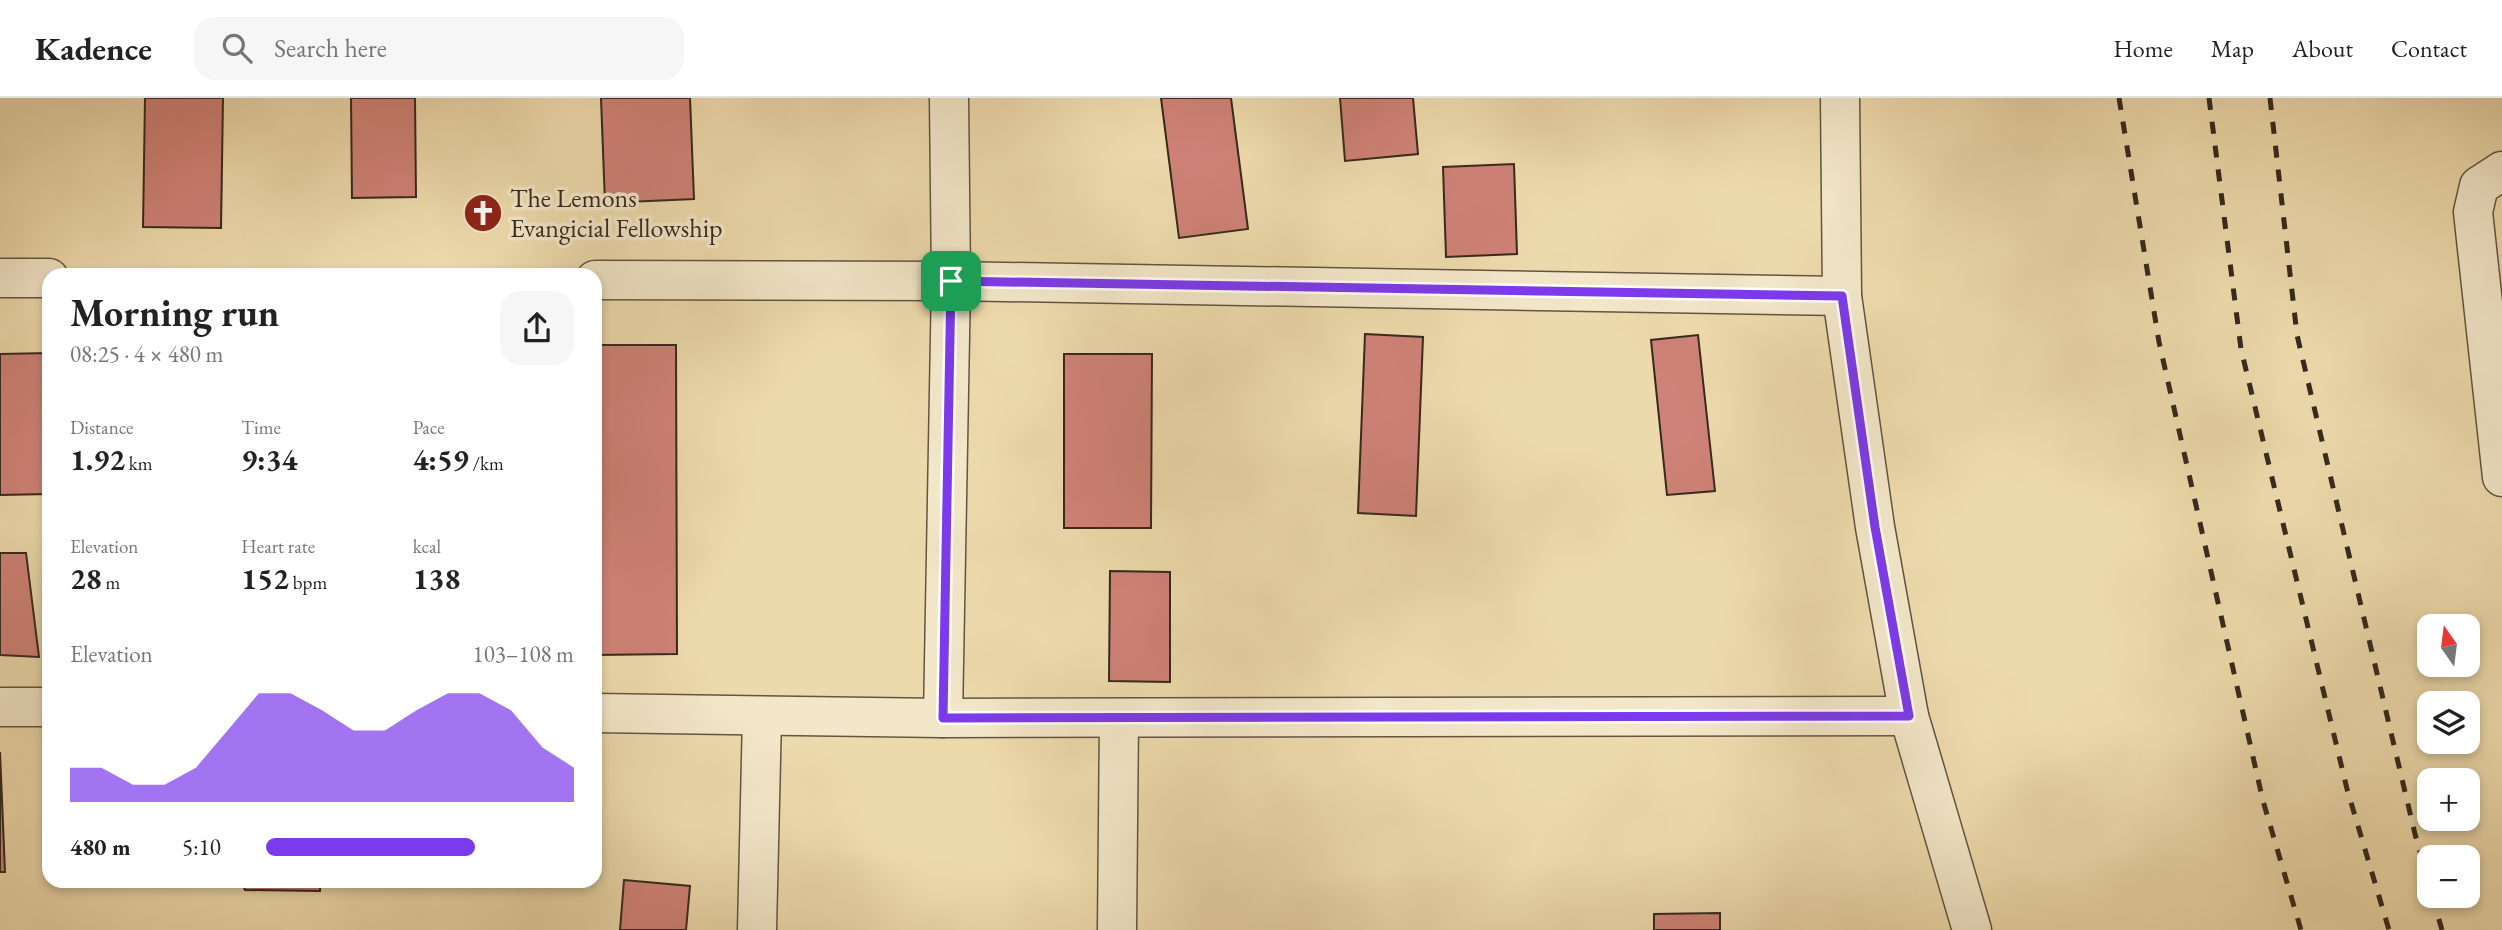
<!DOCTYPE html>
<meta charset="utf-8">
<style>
:root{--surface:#fff;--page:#f6f6f6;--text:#222;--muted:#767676;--line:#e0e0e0;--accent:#7c3aed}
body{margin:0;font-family:"EB Garamond",serif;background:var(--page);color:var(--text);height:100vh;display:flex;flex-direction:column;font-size:26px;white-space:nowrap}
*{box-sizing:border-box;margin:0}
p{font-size:23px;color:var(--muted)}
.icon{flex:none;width:38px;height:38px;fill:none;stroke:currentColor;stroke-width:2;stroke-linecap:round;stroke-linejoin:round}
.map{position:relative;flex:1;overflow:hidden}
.sheet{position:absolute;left:42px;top:170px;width:560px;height:620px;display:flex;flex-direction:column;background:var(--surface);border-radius:21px;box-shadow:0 4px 10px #0003}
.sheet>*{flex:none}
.needle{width:46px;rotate:346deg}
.fabs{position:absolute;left:2417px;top:516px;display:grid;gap:14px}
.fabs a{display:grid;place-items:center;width:63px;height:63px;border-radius:14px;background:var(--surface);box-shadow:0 4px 10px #0003;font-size:35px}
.pin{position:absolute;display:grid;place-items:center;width:60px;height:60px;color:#fff;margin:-30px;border-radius:14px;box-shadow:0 4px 10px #0006}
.round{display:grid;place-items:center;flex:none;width:74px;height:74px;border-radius:21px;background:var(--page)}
.headline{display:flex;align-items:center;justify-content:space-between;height:119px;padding:0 28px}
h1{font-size:38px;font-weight:700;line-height:52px}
.stats{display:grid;grid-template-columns:repeat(3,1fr);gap:10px;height:119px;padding:7px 28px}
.stats div{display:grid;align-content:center}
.stats b{font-size:30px;font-weight:700}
.stats small{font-size:19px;font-weight:400}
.stats p{font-size:19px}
.chart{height:196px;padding:14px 28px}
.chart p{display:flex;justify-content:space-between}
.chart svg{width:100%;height:126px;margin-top:7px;fill:var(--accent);opacity:.7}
ul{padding:0 28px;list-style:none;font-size:23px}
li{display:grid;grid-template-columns:112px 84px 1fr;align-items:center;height:52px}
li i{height:18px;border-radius:9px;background:var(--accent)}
header{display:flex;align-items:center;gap:42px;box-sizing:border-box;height:98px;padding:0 35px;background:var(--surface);border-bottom:2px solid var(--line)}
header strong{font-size:33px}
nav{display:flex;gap:38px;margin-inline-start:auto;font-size:24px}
.search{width:490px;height:63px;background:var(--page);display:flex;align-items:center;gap:18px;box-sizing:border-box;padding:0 24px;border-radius:21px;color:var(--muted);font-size:26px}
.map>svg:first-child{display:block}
.building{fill:#cf8277;stroke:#35291d;stroke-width:2}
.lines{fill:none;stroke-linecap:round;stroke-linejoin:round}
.minor-casing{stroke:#635541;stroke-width:41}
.minor{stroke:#f3e7c9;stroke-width:38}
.rail{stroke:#35291d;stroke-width:5;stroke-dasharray:12 12;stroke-linecap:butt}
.route-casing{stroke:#fff;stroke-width:14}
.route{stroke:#7c3aed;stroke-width:9}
.labels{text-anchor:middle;stroke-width:7;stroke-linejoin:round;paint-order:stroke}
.poi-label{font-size:26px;fill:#35291d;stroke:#f3e7c9;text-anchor:start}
</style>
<header>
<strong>Kadence</strong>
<div class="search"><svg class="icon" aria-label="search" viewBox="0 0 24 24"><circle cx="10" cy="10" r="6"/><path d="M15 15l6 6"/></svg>Search here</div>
<nav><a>Home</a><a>Map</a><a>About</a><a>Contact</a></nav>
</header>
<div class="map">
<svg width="2502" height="832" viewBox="0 0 2502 832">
<rect width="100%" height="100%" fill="#eddaac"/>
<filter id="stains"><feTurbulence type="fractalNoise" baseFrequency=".00286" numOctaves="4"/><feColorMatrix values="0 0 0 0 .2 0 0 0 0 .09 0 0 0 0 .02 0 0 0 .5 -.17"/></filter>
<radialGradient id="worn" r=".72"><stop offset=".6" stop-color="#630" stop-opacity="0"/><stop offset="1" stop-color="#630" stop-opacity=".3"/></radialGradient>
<g class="building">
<polygon points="145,0 223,0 221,130 143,129"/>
<polygon points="351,0 415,0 416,99 352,100"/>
<polygon points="601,0 690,0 694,101 605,105"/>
<polygon points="1161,0 1231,0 1248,131 1179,140"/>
<polygon points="1340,0 1413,0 1418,56 1345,63"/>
<polygon points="1514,66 1517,156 1446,159 1443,69"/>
<polygon points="1365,236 1423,239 1416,418 1358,415"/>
<polygon points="1698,237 1715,393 1667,397 1651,242"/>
<polygon points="595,247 676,247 677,556 595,557"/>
<polygon points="49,255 49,396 0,397 0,256"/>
<polygon points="1064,256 1152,256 1151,430 1064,430"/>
<polygon points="0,455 26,455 39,559 0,557"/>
<polygon points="1110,473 1170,474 1170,584 1109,583"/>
<polygon points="0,654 5,774 0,774"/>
<polygon points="241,782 320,782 320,793 245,792"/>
<polygon points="624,782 690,788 686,832 620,832"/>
<polygon points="1720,815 1720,832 1654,832 1654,816"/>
</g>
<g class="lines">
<g class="minor-casing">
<g id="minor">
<polyline points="1840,0 1842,198 1875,429 1909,618 1972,832"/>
<polyline points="2502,73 2479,88 2473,114 2502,379"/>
<polyline points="0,180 49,180"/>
<polyline points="595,182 951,183 1842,198"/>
<polyline points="0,609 49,609"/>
<polyline points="595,615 943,620 1909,618"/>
<polyline points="943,620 951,183 949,0"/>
<polyline points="757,832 762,618"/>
<polyline points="1117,832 1119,620"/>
</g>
</g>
<use href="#minor" class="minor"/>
<g class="rail">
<polyline points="2119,0 2159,244 2263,703 2301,832"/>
<polyline points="2209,0 2241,251 2347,691 2389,832"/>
<polyline points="2270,0 2297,237 2415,736 2429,786"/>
<polyline points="2432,798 2442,832"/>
</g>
</g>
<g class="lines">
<g class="route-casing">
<polygon id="route" points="951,183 1842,198 1875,429 1909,618 943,620"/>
</g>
<use href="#route" class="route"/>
</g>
<defs>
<g id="church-disc" transform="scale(2.0125)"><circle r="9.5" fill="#8f2418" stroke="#f3e7c9"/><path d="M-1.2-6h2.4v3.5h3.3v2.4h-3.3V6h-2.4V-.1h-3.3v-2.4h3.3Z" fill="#fff"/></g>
</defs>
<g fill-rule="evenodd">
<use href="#church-disc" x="483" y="115"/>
</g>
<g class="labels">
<g class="poi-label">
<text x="510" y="109">The Lemons<tspan x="510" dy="30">Evangicial Fellowship</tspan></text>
</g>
</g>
<rect width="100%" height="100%" filter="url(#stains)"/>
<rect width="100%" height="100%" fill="url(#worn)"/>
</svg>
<div class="fabs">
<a><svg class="needle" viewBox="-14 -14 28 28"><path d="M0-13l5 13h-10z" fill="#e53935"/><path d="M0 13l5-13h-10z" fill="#767676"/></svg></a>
<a><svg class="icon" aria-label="layers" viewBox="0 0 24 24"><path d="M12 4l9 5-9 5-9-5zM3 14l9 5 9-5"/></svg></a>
<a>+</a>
<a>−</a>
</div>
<div class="pin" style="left:951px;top:183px;background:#1e9e55"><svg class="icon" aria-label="arrive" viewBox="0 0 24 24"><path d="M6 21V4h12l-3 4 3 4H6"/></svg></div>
<section class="sheet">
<div class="headline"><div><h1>Morning run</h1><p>08:25 · 4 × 480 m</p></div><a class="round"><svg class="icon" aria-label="share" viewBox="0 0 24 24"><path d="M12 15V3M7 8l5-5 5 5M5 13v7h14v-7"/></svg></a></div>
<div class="stats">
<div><p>Distance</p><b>1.92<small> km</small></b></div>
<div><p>Time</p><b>9:34</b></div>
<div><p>Pace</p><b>4:59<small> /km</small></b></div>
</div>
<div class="stats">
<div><p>Elevation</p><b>28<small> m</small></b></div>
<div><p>Heart rate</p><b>152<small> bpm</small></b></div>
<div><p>kcal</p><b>138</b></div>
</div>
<div class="chart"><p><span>Elevation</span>103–108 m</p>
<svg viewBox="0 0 160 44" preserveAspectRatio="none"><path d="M0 44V32L10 32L20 38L30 38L40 32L50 19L60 6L70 6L80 12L90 19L100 19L110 12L120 6L130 6L140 12L150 25L160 32V44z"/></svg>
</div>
<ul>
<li><b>480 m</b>5:10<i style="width:68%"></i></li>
</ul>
</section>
</div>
